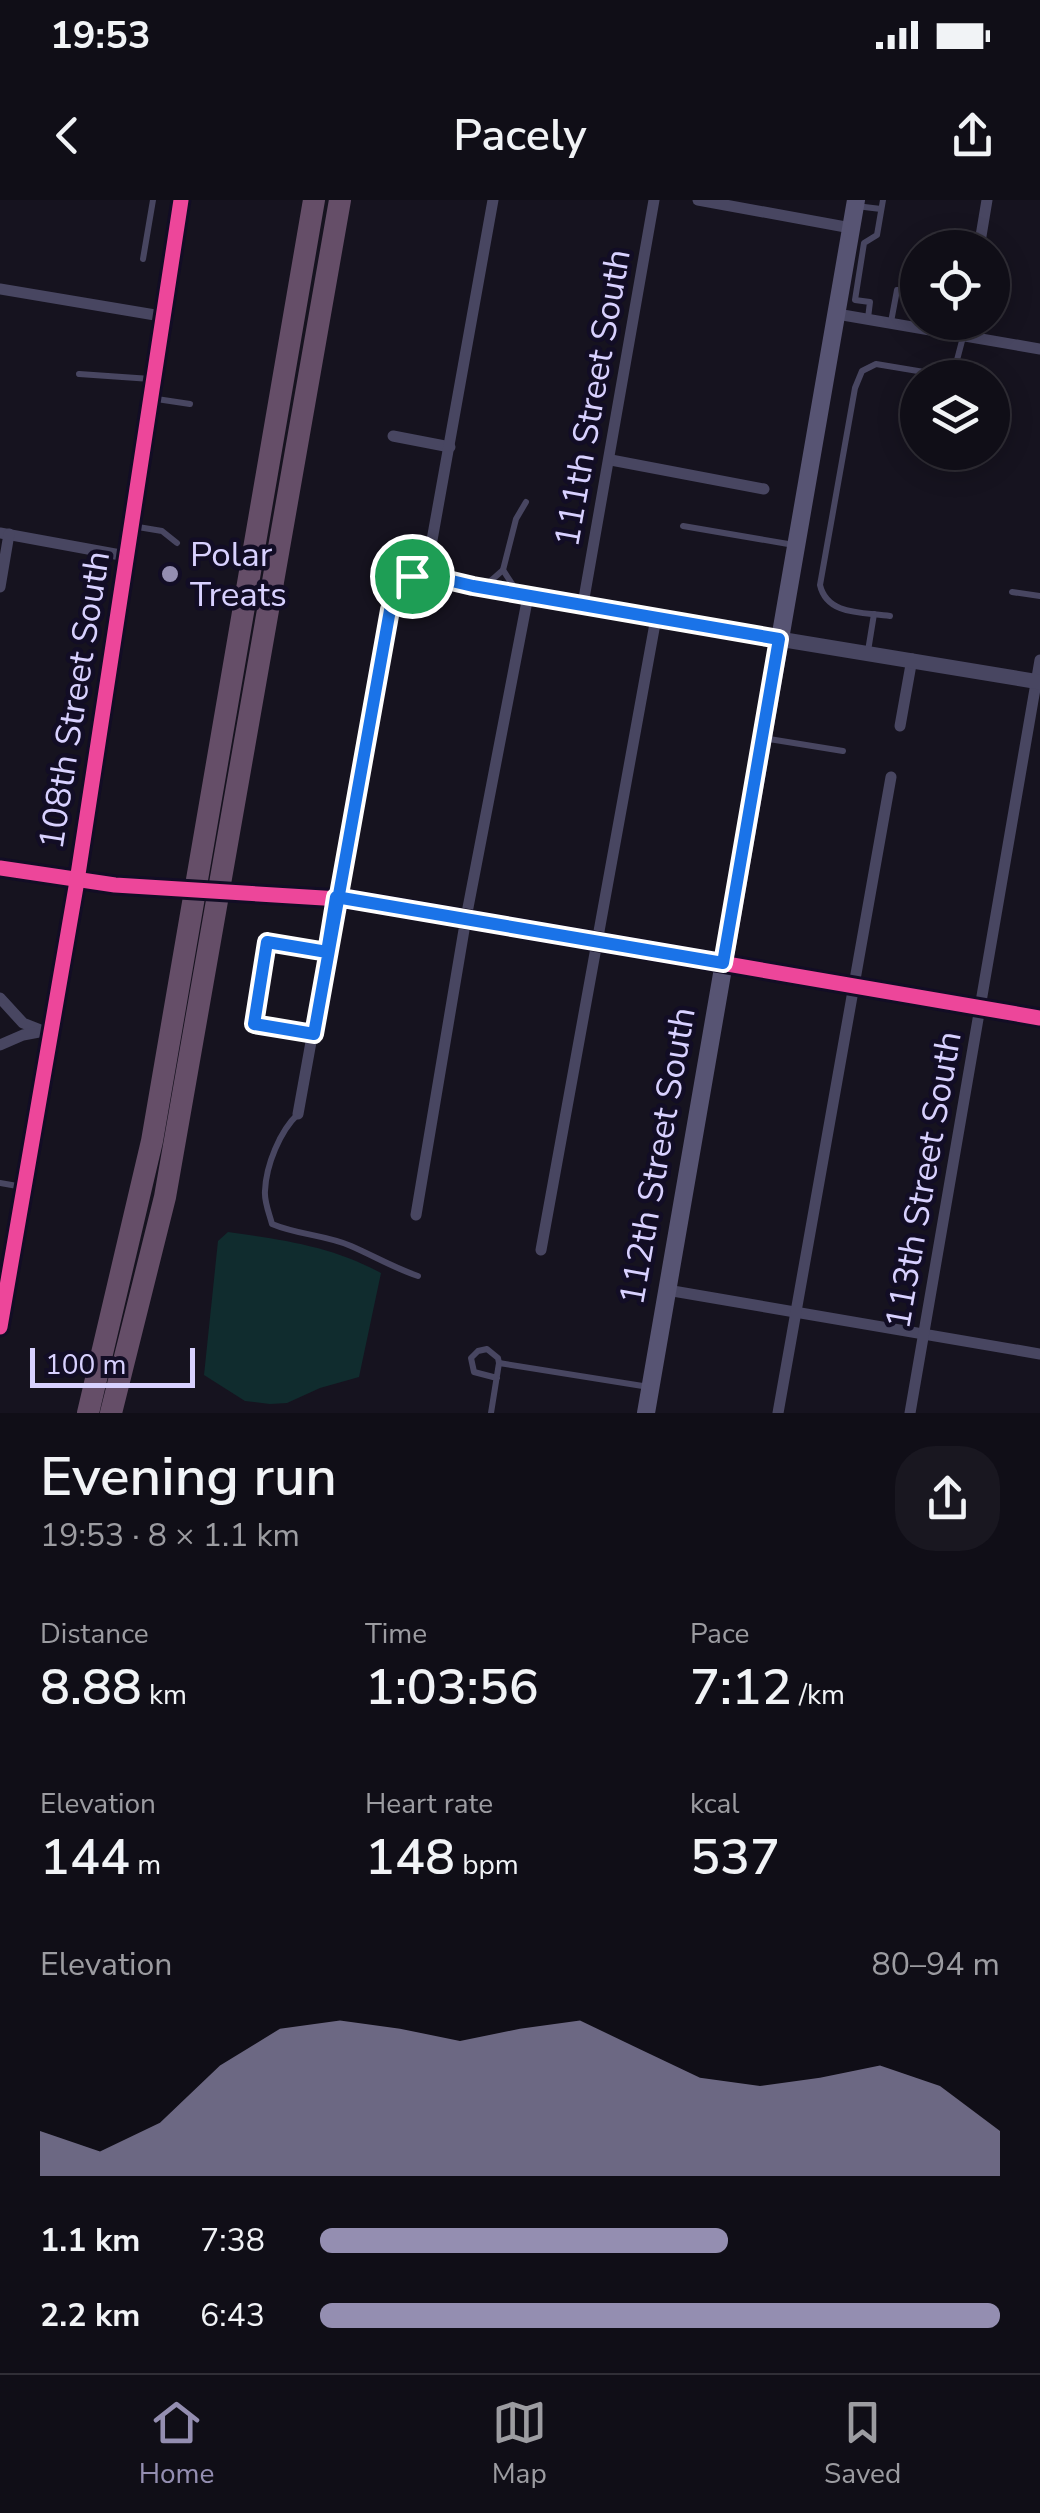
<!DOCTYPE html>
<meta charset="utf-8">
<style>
:root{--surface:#100e17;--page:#191720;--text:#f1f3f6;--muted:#9c9ca1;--line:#302e36;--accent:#948eb1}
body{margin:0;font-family:"Nunito Sans",sans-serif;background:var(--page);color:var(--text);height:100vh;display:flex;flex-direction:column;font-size:38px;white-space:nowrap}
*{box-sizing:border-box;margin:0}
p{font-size:32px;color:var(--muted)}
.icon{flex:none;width:55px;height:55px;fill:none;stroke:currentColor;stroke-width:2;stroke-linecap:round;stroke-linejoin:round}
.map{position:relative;height:1213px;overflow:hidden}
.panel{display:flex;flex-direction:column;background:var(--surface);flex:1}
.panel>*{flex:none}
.tools{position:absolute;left:900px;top:30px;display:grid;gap:20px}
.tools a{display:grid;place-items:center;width:110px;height:110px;border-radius:50%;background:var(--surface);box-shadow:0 5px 25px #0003,0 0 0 2px var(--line);font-size:50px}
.scale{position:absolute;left:30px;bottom:25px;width:165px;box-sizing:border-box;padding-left:10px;border:5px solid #d8d1ff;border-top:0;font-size:28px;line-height:35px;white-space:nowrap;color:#d8d1ff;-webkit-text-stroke:8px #120d25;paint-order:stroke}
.pin{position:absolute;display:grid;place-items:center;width:85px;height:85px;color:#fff;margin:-42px;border:5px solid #fff;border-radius:50%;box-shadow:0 2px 10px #0007}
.round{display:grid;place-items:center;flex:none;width:105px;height:105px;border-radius:40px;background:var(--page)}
.headline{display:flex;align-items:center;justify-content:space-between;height:170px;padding:0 40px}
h1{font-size:55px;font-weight:600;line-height:75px}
.figures{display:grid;grid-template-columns:repeat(3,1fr);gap:15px;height:170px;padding:10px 40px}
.figures div{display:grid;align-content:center}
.figures b{font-size:50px;font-weight:600}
.figures small{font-size:28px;font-weight:400}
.figures p{font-size:28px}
.chart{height:280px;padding:20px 40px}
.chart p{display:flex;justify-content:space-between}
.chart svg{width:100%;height:180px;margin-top:10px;fill:var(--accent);opacity:.7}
ul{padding:0 40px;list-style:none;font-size:32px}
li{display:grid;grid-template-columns:160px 120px 1fr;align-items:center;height:75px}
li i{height:25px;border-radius:12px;background:var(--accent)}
.status{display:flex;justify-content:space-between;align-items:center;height:70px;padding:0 50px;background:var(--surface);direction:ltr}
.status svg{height:28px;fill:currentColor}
header{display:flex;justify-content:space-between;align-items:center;height:130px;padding:0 40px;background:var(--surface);font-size:45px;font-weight:600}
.dock{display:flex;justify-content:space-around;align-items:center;height:140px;border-top:2px solid var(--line);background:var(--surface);font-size:28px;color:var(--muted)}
.dock a{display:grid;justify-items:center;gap:5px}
.dock .active{color:var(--accent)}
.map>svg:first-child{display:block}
.green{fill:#102c2e}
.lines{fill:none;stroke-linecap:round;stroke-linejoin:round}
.service{stroke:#484661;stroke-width:6}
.minor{stroke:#484661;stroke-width:11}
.tertiary{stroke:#484661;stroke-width:15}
.secondary{stroke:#575473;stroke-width:18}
.motorway{stroke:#654e68;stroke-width:22}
.tertiary-bridge{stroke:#484661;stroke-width:15}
.cycleway-casing{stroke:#120d25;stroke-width:21}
.cycleway{stroke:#ed469a;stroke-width:15}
.route-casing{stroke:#fff;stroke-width:20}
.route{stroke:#1a73e8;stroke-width:12}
.poi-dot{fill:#948eb1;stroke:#120d25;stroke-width:4}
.labels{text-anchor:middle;stroke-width:9;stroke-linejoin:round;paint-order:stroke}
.street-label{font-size:35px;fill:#d8d1ff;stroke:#120d25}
.poi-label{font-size:35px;fill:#d8d1ff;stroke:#120d25;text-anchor:start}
</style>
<div class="status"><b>19:53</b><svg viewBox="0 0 49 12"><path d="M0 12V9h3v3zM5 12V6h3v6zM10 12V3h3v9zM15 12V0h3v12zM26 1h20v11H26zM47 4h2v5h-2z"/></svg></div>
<header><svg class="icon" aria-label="back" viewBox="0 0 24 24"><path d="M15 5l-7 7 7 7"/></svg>Pacely<svg class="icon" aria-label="share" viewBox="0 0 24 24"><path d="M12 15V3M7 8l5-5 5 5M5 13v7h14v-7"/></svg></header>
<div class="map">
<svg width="1040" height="1213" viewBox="0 0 1040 1213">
<rect width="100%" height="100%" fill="#16131f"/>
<path class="green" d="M228 1032C283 1040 331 1046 381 1073L359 1177 320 1188 287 1203 270 1204 245 1201 204 1175 218 1041Z"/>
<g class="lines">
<g class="service">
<polyline points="856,6 881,9"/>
<polyline points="143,59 153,0"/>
<polyline points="868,118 870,102 855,100 864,43 877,35 883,0"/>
<polyline points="891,122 897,90 918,94"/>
<polyline points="79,174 151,179"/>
<polyline points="150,198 190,204"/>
<polyline points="132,326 162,331 177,343"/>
<polyline points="683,326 794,345"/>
<polyline points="486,385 503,370"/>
<polyline points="1012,392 1040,396"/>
<polyline points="518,393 503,370 516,319 526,302"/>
<path d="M890 416C864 412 827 416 820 385L855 188 862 171 876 164 948 176 957 160 963 137"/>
<polyline points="868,451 874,414"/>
<polyline points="763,538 843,551"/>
<polyline points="312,834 254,824 267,742 326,752"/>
<path d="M298 914C280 931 266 965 265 991 264 1001 269 1013 272 1024 298 1035 326 1035 351 1046 374 1056 394 1068 418 1076"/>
<polyline points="0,983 23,987"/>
<polyline points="499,1163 649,1187"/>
<polyline points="491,1213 499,1163 498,1158 487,1149 478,1151 471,1158 474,1172 497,1178"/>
</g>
<g class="minor">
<polyline points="698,0 851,28"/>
<polyline points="979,48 987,0"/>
<polyline points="0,89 161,116"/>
<polyline points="837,114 1040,149"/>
<polyline points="393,236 450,247"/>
<polyline points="611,260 764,289"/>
<polyline points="0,333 126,356"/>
<polyline points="427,368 439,378 473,385 779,439"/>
<polyline points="0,387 9,334"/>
<polyline points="583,404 654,0"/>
<polyline points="900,526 912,459"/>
<polyline points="0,798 23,823 51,834"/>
<polyline points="0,845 23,835 39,832"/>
<polyline points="298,914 389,410 402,384 427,368 493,0"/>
<polyline points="416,1015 466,718 528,396"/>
<polyline points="541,1050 656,418"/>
<polyline points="667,1090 1040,1154"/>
<polyline points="778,1213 891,577"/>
<polyline points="910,1213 1040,460"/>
</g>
<g class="tertiary">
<polyline points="779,439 1040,482"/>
<polyline points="0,668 77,681 163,687"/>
<polyline points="263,693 356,700 1040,818"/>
<polyline points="0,1127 77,681 181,0"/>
</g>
<polyline class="secondary" points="646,1213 856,0"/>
<g class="motorway">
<polyline points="88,1213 152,941 314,0"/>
<polyline points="111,1213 165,997 340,0"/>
</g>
<polyline class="tertiary-bridge" points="163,687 263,693"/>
<g class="cycleway-casing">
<g id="cycleway">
<polyline points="0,668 115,685 356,700 1040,818"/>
<polyline points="0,1127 77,681 181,0"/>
</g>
</g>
<use href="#cycleway" class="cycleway"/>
</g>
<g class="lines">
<g class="route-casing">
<polyline id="route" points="412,376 402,384 390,410 314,834 254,824 267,742 327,752 336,697 723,763 779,439 473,386 439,378 427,368 412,376"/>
</g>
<use href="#route" class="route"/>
</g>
<circle class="poi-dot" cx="170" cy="374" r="10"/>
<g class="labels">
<g class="street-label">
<text transform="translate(592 198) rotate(-80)" y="12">111th Street South</text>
<text transform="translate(74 500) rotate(-81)" y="12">108th Street South</text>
<text transform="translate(657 956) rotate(-80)" y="12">112th Street South</text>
<text transform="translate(923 980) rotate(-80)" y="12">113th Street South</text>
</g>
<g class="poi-label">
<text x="190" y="366">Polar<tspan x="190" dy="40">Treats</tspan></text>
</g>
</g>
</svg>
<div class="tools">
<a><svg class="icon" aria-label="locate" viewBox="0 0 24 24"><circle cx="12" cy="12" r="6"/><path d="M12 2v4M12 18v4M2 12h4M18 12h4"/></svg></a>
<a><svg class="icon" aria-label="layers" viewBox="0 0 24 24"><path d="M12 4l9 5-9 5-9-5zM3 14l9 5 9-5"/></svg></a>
</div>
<div class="scale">100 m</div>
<div class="pin" style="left:412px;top:376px;background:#1e9e55"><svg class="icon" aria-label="arrive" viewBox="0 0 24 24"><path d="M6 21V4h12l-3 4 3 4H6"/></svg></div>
</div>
<section class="panel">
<div class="headline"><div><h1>Evening run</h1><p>19:53 · 8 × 1.1 km</p></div><a class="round"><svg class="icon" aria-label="share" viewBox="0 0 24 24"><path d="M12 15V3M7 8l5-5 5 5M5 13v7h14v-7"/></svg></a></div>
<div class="figures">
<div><p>Distance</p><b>8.88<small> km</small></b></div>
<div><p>Time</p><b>1:03:56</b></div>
<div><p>Pace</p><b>7:12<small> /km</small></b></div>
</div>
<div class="figures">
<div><p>Elevation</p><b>144<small> m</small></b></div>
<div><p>Heart rate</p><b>148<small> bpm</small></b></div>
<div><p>kcal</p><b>537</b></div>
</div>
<div class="chart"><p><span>Elevation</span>80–94 m</p>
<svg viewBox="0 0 160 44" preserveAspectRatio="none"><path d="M0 44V33L10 38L20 31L30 17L40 8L50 6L60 8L70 11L80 8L90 6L100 13L110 20L120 22L130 20L140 17L150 22L160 33V44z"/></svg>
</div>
<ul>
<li><b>1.1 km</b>7:38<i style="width:60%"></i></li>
<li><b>2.2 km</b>6:43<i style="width:100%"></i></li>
</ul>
</section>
<nav class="dock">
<a class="active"><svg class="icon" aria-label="home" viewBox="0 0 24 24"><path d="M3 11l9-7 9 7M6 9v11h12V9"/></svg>Home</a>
<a><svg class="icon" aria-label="map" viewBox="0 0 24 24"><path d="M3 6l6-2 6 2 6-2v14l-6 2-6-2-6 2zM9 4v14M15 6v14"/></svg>Map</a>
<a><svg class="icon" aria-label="saved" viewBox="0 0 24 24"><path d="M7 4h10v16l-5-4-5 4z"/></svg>Saved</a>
</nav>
